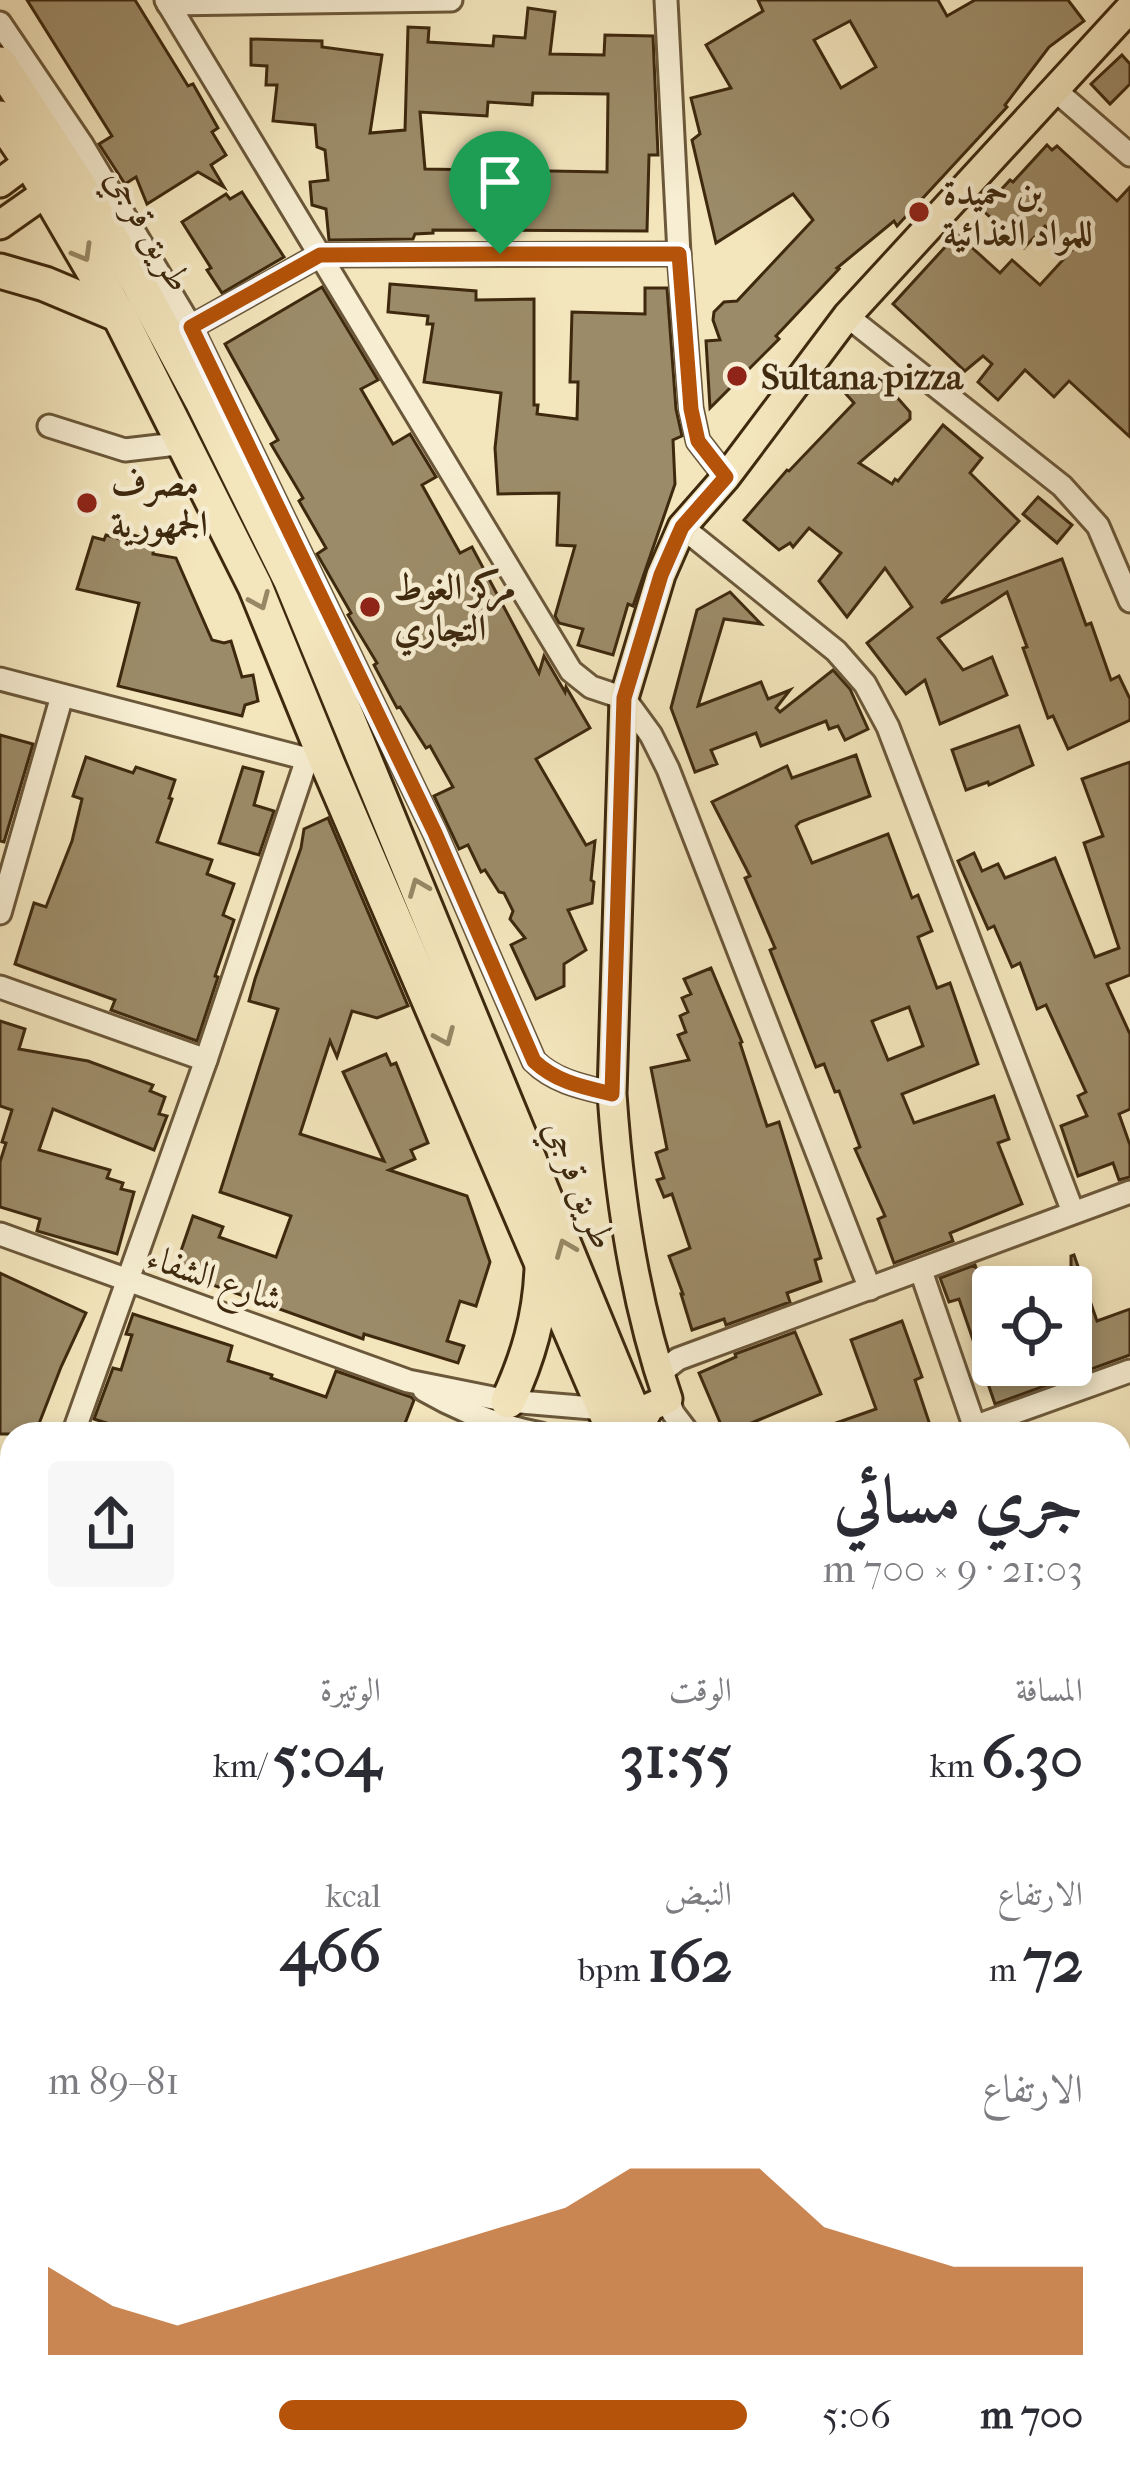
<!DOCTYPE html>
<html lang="ar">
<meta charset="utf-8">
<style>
:root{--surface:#fff;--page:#f7f7f7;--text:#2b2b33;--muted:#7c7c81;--accent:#b45309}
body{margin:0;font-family:"IM FELL French Canon",Amiri,serif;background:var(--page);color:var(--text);direction:rtl;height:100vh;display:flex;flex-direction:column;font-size:45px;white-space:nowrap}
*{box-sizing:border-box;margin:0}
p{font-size:39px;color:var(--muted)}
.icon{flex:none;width:66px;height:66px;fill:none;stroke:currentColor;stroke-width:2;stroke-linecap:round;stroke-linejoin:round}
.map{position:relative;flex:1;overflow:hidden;direction:ltr}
.panel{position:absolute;left:0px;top:1422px;width:1131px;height:1062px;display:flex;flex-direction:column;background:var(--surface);border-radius:36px 36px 0 0;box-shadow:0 6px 18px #0003;direction:rtl}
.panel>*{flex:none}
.controls{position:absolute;left:972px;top:1266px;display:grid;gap:24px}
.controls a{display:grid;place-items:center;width:120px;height:120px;border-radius:12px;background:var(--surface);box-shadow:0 6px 18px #0003;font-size:60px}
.pin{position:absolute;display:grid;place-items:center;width:102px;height:102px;color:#fff;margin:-123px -51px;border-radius:50% 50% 50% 0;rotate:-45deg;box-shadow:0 0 12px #0007}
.pin .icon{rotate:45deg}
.round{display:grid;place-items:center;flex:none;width:126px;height:126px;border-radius:12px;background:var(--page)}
.overview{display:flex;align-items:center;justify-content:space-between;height:204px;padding:0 48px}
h1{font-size:66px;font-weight:800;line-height:90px}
.stats{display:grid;grid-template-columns:repeat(3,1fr);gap:18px;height:204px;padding:12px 48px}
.stats div{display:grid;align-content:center}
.stats b{font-size:60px;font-weight:800}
.stats small{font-size:33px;font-weight:400}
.stats p{font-size:33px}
.chart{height:336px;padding:24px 48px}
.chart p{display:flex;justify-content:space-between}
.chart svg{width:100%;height:216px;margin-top:12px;fill:var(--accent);opacity:.7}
ul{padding:0 48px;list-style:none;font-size:39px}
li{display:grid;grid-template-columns:192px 144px 1fr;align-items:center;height:90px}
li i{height:30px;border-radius:15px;background:var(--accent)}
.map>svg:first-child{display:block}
.building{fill:#9c8b68;stroke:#3e290e;stroke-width:3;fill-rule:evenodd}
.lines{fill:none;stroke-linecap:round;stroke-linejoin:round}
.minor-casing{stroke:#6b583a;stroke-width:27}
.major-casing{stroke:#3e290e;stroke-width:33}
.highway-casing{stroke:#3e290e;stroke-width:39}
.minor{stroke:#f7eed3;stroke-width:21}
.major{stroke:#f3e5bc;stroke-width:27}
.highway{stroke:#f3e5bc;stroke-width:33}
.oneway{stroke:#988765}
.route-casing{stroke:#fff;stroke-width:24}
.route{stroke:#b45309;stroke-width:15}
.poi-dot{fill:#8f2418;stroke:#f7eed3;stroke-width:4.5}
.labels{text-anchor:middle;stroke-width:9;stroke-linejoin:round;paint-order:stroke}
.poi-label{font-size:36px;font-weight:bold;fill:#3e290e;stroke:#f7eed3;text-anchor:start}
.street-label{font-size:36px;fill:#3e290e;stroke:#f7eed3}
</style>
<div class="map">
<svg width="1130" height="2484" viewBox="0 0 1130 2484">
<rect width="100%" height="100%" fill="#f3e5bc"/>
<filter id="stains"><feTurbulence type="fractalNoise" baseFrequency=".00167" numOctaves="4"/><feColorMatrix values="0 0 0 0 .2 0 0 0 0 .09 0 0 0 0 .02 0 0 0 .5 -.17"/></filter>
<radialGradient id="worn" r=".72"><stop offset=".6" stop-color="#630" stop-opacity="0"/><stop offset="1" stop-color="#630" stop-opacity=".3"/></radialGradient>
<g class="building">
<polygon points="27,0 135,0 188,86 193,84 218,128 212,132 226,155 211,165 224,187 198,172 147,204 136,177 125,184 99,144 112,136"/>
<path d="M758 0H938L947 16 975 0H1068L1084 21 1049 47 1005 105 1007 107 897 226 894 221 837 268 839 269 776 336 779 339 710 408 706 341 720 340 713 320 714 312 724 302 737 301 813 220 793 194 716 243 692 140 700 134 691 98 731 88 706 45 763 11ZM850 21 876 67 841 88 814 40Z"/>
<path d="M528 8 555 12 550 54 604 55 605 35 653 36 658 155H649L647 231 433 230V233L415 234 413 239 329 240 326 209 312 205 310 182 328 180 325 150 317 147 315 125 273 121 277 85H266L267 66 251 65V39L322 41V47L382 55 370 133 405 130 408 27 429 28 428 42 493 46 494 36 525 38ZM533 93 608 94 607 172 425 169 420 112 487 116 488 102 532 105Z"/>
<polygon points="1122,55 1130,64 1130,84 1110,104 1091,84"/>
<polygon points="1047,145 1052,150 1057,146 1117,201 1130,187 1130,437 1069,381 1054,397 1025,370 998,400 978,382 992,364 983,356 965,371 893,304 957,234 1000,273 1012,260 1040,285 1072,250 1045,226 1024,248 979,207 994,191 997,194 1010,180 1013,182"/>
<polygon points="242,192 284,257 222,293 207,270 211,268 182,222 226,194 230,199"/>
<polygon points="390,284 476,291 476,300 534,299 534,405 538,405 537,414 577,419 578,382 570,382 572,312 645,314 645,288 667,288 676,409 682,436 673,440 675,484 633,606 628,604 613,655 578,645 583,629 559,623 555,616 575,546 557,545 559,493 498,494 495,448 501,393 424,382 433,324 427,324 428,316 388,312"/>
<polygon points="322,287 378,380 361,389 393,444 410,434 436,477 422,485 460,553 472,547 539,673 544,656 565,692 566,687 590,728 536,759 586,845 595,841 591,880 594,882 592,903 568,910 586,950 564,964 564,986 536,999 511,945 525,938 510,919 513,911 504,893 499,892 485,870 481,872 468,845 459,849 434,796 453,787 430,746 426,748 400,707 397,708 374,665 377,663 348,615 351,613 317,554 326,548 299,501 303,498 271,444 278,440 225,344"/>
<polygon points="853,372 861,382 868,377 874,384 880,378 910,412 910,419 859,463 892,484 895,479 898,481 943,425 982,458 970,473 1019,521 941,603 1062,559 1086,625 1091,623 1111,680 1119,676 1130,699 1130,720 1068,749 1053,716 1048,718 1023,648 1027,647 1007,592 938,638 963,670 992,657 1007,695 940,724 925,680 906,694 867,643 912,607 885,568 847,617 819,581 841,553 809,528 793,547 790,543 779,550 744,520 787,470 789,471 854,403 838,385"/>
<polygon points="1038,497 1072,525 1057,543 1023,514"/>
<polygon points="126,533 154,541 153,554 176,558 212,640 224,643 231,641 242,677 253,675 258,701 245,705 242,716 118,686 139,603 77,589 93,537 104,540 106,535 124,540"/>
<polygon points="730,592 761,624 724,619 698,706 761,682 768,699 790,690 776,708 780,712 833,670 850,689 868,729 845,740 838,726 829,729 826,721 761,746 756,733 711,750 717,764 695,772 671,708 697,610"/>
<polygon points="1019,726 1033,765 989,785 988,782 966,790 952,750"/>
<polygon points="0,735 33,744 4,842 0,841"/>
<path d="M856 755 870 796 800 822 796 826 812 863 888 834 912 898 918 895 932 931 918 937 937 988 950 983 978 1064 902 1094 914 1123 994 1096 1009 1139 998 1143 1022 1204 950 1233 953 1241 894 1263 878 1219 885 1216 855 1149 860 1147 839 1091 835 1092 824 1064 816 1067 770 950 775 948 745 878 750 876 712 802 787 766 792 778ZM909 1007 923 1046 888 1060 872 1021Z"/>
<polygon points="86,757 133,773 136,767 175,780 169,798 172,799 157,842 212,860 207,874 234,884 223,915 234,920 215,976 218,977 197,1041 111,1010 115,1000 15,964 34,903 46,907 72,841 82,799 73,796"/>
<polygon points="1130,762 1130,975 1107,984 1130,1034 1130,1109 1119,1114 1130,1145 1130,1177 1119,1180 1113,1163 1078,1176 1061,1126 1087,1116 1078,1096 1086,1092 1046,1005 1037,1009 1020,963 1012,967 994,926 988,929 958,861 974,853 982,871 998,864 1005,878 1055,858 1095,957 1119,948 1084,843 1103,836 1082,779"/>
<polygon points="243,767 263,772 254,805 274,811 259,855 219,843"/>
<polygon points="328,818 408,1006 377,1018 352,1011 337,1057 330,1041 300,1134 384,1161 343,1072 386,1054 391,1065 396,1063 428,1143 411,1150 415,1159 389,1170 467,1196 490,1262 476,1306 460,1301 447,1341 464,1346 458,1363 364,1334 363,1339 174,1271 193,1216 223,1227 219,1237 276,1257 291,1216 220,1192 278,1009 249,1001 255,979 301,848 304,829"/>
<polygon points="711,968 742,1042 740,1043 767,1126 779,1122 821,1258 815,1260 821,1281 787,1293 790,1302 726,1325 724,1319 692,1330 681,1294 683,1294 669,1256 690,1248 672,1194 664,1197 657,1180 664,1178 656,1153 667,1149 651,1068 689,1060 678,1035 686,1032 680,1016 688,1012 682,998 691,994 684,979"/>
<polygon points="0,1021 25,1029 19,1049 88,1061 153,1085 150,1091 165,1097 159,1114 167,1116 154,1150 53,1109 39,1150 110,1170 107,1178 123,1183 121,1189 134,1192 117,1254 37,1231 40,1219 0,1207 0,1162 6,1143 2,1142 12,1110 0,1106"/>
<polygon points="1074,1255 1097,1321 1130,1309 1130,1355 995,1404 959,1299 949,1302 940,1278 975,1265 987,1298 993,1296 993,1365 1071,1365 1071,1287 1023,1287 1022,1285 1071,1267 1071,1256"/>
<polygon points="0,1273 86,1313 61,1367 35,1434 0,1434"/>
<polygon points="133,1314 232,1346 228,1361 272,1375 271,1378 326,1397 336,1371 411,1397 414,1400 402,1431 391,1427 388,1434 140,1434 94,1419 113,1368 121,1370 132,1335 126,1334"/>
<polygon points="902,1321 922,1377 915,1380 933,1434 813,1434 813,1431 876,1409 851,1340"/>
<polygon points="795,1332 821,1394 725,1434 699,1373 736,1357 735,1354"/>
</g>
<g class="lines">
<g class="minor-casing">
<g id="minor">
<polyline points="166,0 571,671 591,687 624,698 651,735 668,769 870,1289"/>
<polyline points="666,0 679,254 691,408 698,441 726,477"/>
<polyline points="168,4 451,0"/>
<path d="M0 23 81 143 191 327 435 833 534 1061C555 1082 583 1087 612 1094"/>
<polyline points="1055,90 1130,155"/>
<polyline points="847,316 1062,486 1098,526 1130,601"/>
<polyline points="191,327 320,255 679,254"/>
<polyline points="49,426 125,450 185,443"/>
<polyline points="682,527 836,651 865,684 888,727 1073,1212"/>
<polyline points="0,679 319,762"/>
<polyline points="0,913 62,696"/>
<polyline points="0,987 206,1060"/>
<polyline points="0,1234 408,1381 508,1401 604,1409"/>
<polyline points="921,1271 977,1434"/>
<polyline points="660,1373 678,1359 1130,1192"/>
<path d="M424 1390C462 1412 498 1426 541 1434"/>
<polyline points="668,1399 673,1413 689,1434"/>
<polyline points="974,1427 1130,1371"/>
<polyline points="73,1434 206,1060 307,759"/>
<polyline points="0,1544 12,1548"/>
<polyline points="1119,1553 1130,1549"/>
<polyline points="1119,1742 1130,1739"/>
<polyline points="0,1746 12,1750"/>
<polyline points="0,1846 12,1812"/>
<polyline points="0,1863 12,1867"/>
<polyline points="0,1990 12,1994"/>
<polyline points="1119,2058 1130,2056"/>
<polyline points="0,2111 12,2115"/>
<polyline points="0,2234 12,2238"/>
<polyline points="0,2360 12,2364"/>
<polyline points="1119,2406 1130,2432"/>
<polyline points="0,2467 12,2428"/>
<polyline points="355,2472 414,2484"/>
<polyline points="426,2472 432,2484"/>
<polyline points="536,2472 540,2484"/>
<polyline points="570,2472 600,2484"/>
<polyline points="0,2476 26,2484"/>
<polyline points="627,2484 631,2472"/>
<polyline points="756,2484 760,2472"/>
</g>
</g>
<g class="major-casing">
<g id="major">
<polyline points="0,183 44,150"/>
<polyline points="0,225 61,182"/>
<path d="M629 1430 639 1427 650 1407 668 1399C634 1301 619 1197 612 1094L624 698 661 575 682 527 726 477 847 316 1130 8"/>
</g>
</g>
<g class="highway-casing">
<g id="highway">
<polyline points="0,64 72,175 139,284 202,401 291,581 642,1434"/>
<polyline points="0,118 29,160 119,315 255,586 328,765 615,1434"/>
<polyline points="0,271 45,284 119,315"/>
<path d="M508 1401C528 1358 540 1317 542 1269"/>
<polyline points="1061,2472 1066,2484"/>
<polyline points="1099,2472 1104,2484"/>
</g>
</g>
<use href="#minor" class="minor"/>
<use href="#major" class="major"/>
<use href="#highway" class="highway"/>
</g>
<defs><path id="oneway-chevron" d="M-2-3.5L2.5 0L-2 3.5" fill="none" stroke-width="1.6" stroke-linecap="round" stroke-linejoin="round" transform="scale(3)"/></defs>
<g class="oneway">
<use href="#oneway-chevron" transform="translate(83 253) rotate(60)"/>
<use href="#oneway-chevron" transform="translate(260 601) rotate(67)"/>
<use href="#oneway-chevron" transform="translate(418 887) rotate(-112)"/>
<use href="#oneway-chevron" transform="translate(445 1037) rotate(67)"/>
<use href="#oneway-chevron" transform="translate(565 1248) rotate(-112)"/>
</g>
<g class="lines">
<g class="route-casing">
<path id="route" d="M500 254H679L691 409 698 441 726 477 682 527 661 575 624 698 612 1094C583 1087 556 1082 534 1061L435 833 191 327 320 255Z"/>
</g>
<use href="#route" class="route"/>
</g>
<g class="poi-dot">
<circle cx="919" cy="212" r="12"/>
<circle cx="737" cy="376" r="12"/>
<circle cx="87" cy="503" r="12"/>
<circle cx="370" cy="607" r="12"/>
</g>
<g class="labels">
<g class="poi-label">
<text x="943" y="204">بن حميدة<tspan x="943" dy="41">للمواد الغذائية</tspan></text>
<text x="761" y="389">Sultana pizza</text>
<text x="111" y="495">مصرف<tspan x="111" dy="41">الجمهورية</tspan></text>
<text x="394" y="599">مركز الغوط<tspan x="394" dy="41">التجاري</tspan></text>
</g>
<g class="street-label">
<text transform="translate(150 229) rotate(60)" y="13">طريق قرجي</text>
<text transform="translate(581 1184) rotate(68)" y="13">طريق قرجي</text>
<text transform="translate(215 1277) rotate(19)" y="13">شارع الشفاء</text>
</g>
</g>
<rect width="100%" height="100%" filter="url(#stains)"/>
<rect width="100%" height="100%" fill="url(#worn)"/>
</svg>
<div class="controls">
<a><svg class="icon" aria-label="locate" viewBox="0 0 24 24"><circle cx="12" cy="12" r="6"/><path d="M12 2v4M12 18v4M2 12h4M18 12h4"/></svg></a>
</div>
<div class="pin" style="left:500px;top:254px;background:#1e9e55"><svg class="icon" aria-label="arrive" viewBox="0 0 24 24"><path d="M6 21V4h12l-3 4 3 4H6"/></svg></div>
<section class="panel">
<div class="overview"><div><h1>جري مسائي</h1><p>21:03 · 9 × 700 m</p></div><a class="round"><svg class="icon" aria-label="share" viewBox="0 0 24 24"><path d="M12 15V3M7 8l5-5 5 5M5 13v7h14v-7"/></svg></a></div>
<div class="stats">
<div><p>المسافة</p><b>6.30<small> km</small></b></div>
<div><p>الوقت</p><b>31:55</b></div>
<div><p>الوتيرة</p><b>5:04<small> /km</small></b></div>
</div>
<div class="stats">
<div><p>الارتفاع</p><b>72<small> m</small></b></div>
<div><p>النبض</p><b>162<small> bpm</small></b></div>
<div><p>kcal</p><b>466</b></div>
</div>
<div class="chart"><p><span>الارتفاع</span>81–89 m</p>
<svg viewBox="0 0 160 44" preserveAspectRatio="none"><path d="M0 44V26L10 34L20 38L30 34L40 30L50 26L60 22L70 18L80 14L90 6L100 6L110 6L120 18L130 22L140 26L150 26L160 26V44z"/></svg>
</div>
<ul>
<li><b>700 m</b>5:06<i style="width:67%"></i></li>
</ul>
</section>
</div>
